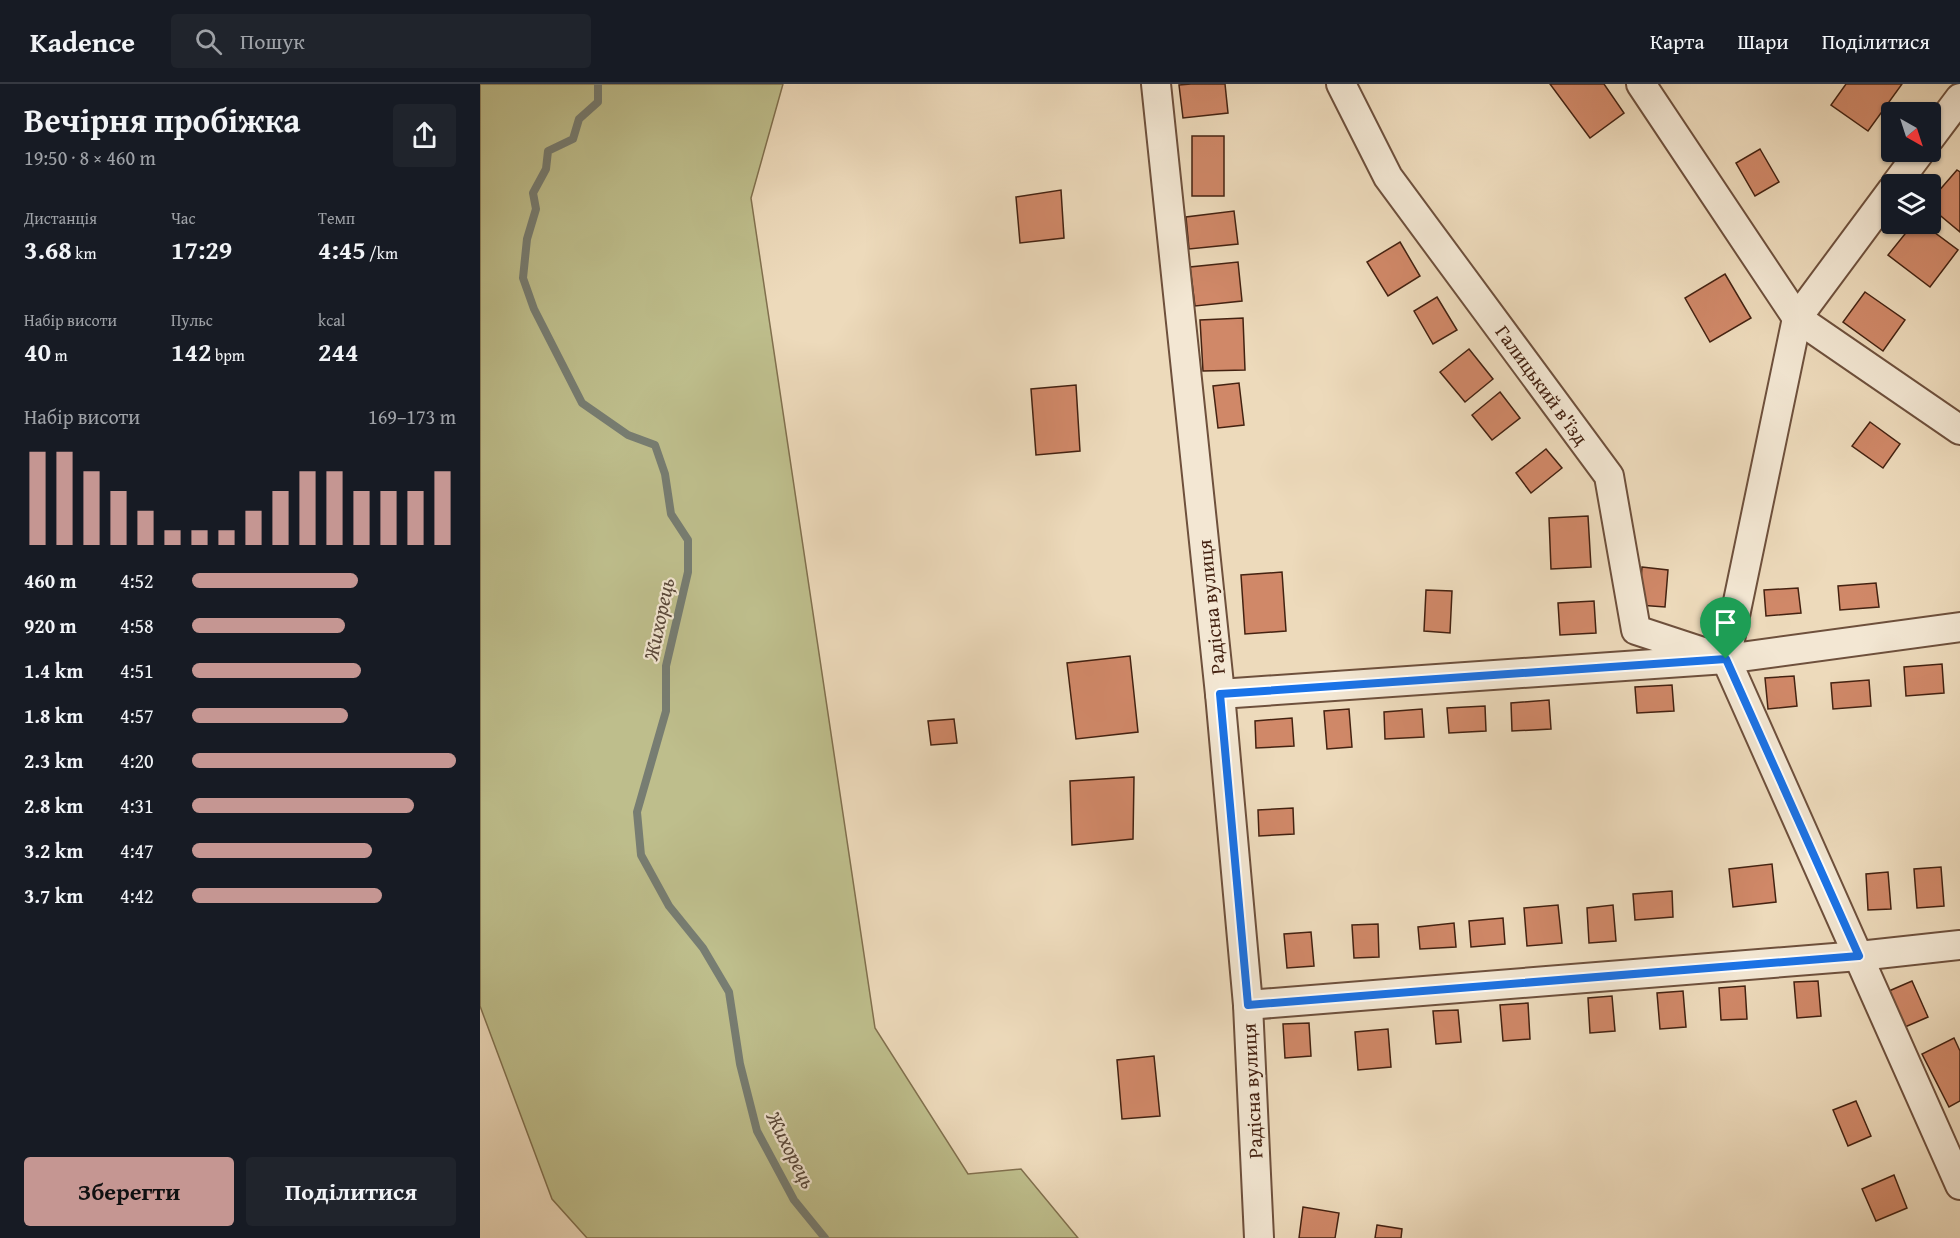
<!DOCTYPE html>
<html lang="uk">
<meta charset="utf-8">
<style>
:root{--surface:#171b24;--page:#20242c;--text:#f1f3f6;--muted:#9ea1a6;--line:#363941;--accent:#c59692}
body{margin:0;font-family:"Gentium Book Plus",serif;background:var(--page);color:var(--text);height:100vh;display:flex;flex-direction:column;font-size:22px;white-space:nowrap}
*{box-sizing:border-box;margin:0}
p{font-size:20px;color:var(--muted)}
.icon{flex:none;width:33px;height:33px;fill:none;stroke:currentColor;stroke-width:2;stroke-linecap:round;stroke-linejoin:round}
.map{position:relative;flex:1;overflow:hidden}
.side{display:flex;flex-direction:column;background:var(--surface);width:480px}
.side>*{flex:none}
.needle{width:39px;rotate:141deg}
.fabs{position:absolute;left:1401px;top:18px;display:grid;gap:12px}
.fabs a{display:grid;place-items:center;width:60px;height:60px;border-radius:6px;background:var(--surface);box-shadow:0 2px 4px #0004;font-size:30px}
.pin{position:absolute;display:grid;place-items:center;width:51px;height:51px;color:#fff;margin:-62px -26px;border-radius:50% 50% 50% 0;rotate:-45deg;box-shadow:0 0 6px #0007}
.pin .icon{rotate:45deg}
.round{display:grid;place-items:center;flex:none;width:63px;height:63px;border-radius:6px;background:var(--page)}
.headline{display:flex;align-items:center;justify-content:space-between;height:102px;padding:0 24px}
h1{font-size:33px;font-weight:700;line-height:45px}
.stats{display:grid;grid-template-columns:repeat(3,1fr);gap:9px;height:102px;padding:6px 24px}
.stats div{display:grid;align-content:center}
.stats b{font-size:26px;font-weight:700}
.stats small{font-size:16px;font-weight:400}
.stats p{font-size:16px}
.chart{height:168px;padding:12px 24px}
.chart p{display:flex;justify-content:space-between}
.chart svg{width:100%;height:108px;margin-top:6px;stroke:var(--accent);stroke-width:6}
.primary-button{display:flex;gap:12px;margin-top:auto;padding:12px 24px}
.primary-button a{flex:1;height:69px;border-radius:6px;background:var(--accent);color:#111;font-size:24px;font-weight:700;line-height:69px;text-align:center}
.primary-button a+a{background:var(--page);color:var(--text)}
ul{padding:0 24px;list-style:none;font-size:20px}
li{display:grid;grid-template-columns:96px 72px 1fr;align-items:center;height:45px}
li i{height:15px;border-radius:8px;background:var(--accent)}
header{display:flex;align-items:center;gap:36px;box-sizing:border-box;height:84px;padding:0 30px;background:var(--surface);border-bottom:2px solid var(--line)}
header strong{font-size:28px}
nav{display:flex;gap:33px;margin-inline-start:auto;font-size:21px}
.search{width:420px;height:54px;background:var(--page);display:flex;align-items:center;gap:15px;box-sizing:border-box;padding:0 21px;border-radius:6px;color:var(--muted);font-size:22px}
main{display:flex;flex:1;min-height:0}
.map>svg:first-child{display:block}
.green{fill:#bebe8c;stroke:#81704e;stroke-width:1.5}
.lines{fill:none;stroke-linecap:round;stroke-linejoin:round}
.stream{stroke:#777d72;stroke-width:8}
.building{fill:#d08868;stroke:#421;stroke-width:1.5}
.minor-casing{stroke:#6e503c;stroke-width:32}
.minor{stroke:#f3e7d3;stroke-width:28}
.route-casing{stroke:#fff;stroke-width:12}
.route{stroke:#1a73e8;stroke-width:8}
.labels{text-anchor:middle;stroke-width:4.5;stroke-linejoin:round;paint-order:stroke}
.street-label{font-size:20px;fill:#421;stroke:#f3e7d3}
.water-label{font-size:21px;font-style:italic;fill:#59483a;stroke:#f3e7d3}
</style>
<header>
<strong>Kadence</strong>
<div class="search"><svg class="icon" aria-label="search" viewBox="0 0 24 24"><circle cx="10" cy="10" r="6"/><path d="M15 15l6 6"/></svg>Пошук</div>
<nav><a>Карта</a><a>Шари</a><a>Поділитися</a></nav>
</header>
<main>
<section class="side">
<div class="headline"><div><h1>Вечірня пробіжка</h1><p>19:50 · 8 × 460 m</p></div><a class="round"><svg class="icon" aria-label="share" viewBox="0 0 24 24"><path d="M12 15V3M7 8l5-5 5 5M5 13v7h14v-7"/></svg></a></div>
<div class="stats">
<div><p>Дистанція</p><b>3.68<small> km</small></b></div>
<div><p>Час</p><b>17:29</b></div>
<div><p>Темп</p><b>4:45<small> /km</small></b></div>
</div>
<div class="stats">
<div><p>Набір висоти</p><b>40<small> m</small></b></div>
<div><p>Пульс</p><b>142<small> bpm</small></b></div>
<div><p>kcal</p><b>244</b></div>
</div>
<div class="chart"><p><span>Набір висоти</span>169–173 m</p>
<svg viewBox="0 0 160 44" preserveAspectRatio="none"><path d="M5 44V6M15 44V6M25 44V14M35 44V22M45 44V30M55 44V38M65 44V38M75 44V38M85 44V30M95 44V22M105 44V14M115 44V14M125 44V22M135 44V22M145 44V22M155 44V14"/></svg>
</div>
<ul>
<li><b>460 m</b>4:52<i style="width:63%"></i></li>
<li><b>920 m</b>4:58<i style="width:58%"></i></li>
<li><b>1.4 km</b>4:51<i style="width:64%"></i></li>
<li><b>1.8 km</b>4:57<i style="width:59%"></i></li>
<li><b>2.3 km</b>4:20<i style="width:100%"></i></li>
<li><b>2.8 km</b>4:31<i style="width:84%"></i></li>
<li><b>3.2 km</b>4:47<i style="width:68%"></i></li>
<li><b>3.7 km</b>4:42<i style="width:72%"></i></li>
</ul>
<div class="primary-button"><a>Зберегти</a><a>Поділитися</a></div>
</section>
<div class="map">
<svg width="1480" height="1154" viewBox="0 0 1480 1154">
<rect width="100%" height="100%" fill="#eddabb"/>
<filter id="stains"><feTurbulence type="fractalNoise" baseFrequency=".00333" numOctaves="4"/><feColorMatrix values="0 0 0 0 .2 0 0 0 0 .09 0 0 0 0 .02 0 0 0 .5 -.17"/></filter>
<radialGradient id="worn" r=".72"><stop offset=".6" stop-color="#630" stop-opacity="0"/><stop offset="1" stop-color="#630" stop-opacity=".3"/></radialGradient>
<polygon class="green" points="0,0 303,0 271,114 395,944 488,1090 541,1085 598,1154 107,1154 72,1115 0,922"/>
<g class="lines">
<polyline class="stream" points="118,0 118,18 99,35 93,55 68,67 66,85 53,109 56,125 47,155 43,194 54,225 102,319 148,351 175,361 185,390 191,430 208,456 208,488 186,582 186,627 157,728 161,771 189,822 223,864 249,908 260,980 277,1047 314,1116 345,1154"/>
</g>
<g class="building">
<polygon points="711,0 745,0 748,29 703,34 699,1"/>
<polygon points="1070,0 1124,0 1144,29 1110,54"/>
<polygon points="1366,0 1422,0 1388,47 1351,21"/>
<rect x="712" y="52" width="32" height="60"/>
<polygon points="1280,65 1299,98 1275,112 1256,79"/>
<polygon points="1477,86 1480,88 1480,148 1450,123 1450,117"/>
<polygon points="581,106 584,154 540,159 536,113"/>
<polygon points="754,127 758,160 709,165 706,133"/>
<polygon points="1433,140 1443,140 1478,166 1450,203 1408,171"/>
<polygon points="920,158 940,192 908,212 887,178"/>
<polygon points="758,178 762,217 715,222 710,183"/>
<polygon points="1245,190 1271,234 1230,258 1205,214"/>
<polygon points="1385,208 1425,236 1403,267 1363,238"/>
<polygon points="957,213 977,246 953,260 934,227"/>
<polygon points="763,234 765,286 723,287 720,236"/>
<polygon points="989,265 1013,295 985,318 960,288"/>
<polygon points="759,299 764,341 738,344 733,302"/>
<polygon points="596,301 600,367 556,371 551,305"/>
<polygon points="1020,308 1040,334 1012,356 992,331"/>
<polygon points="1390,338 1420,360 1403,384 1372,362"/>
<polygon points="1066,365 1082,384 1051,409 1036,389"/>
<polygon points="1108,432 1111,483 1071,485 1069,434"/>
<polygon points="1162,483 1188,486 1185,523 1159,521"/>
<polygon points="802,488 806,547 765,550 761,491"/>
<polygon points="1396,499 1399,523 1360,526 1358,502"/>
<polygon points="1318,504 1321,529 1286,532 1284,506"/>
<polygon points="946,506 972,507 970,549 944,547"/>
<polygon points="1114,517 1116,549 1080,551 1078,519"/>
<polygon points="650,572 658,648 596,655 587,579"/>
<polygon points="1462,580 1464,609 1426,612 1424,583"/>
<polygon points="1314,592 1317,622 1288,625 1285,594"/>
<polygon points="1389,596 1391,622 1353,625 1351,599"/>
<polygon points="1192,601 1194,627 1157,629 1155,603"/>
<polygon points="1069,616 1071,645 1032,647 1031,619"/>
<polygon points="1005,622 1006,647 969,649 967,624"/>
<polygon points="869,625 872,663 847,665 844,627"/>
<polygon points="942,625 944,653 905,655 904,628"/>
<polygon points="812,634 814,662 776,664 775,637"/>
<polygon points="474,635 477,659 451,661 448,637"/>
<polygon points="654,693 653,755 592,761 590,697"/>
<polygon points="813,724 814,750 779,752 778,726"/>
<polygon points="1292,780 1296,818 1253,823 1249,785"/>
<polygon points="1461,783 1464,822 1437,824 1434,785"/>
<polygon points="1408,788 1411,825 1388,826 1386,790"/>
<polygon points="1192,807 1193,833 1155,836 1153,810"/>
<polygon points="1078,821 1082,859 1047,862 1044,824"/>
<polygon points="1133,821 1136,857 1109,859 1107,824"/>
<polygon points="1023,834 1025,860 991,863 989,837"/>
<polygon points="974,839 976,863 940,865 938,843"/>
<polygon points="898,840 899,873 874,874 872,841"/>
<polygon points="831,848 834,882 807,884 804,850"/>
<polygon points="1338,897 1341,932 1317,934 1314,898"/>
<polygon points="1432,897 1448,933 1425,943 1409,907"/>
<polygon points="1265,902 1267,935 1241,936 1239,904"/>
<polygon points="1203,907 1206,943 1180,945 1177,909"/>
<polygon points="1132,912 1135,947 1110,949 1108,914"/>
<polygon points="1048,919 1050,955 1023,957 1020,921"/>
<polygon points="978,926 981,958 956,960 953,927"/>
<polygon points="829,939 831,972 805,974 803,940"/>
<polygon points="908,945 911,983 878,986 875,948"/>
<polygon points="1474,954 1480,967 1480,1017 1469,1023 1442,970"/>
<polygon points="674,972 680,1032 642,1035 637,976"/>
<polygon points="1376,1017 1391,1052 1368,1062 1353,1026"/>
<polygon points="1414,1091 1427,1124 1396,1137 1382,1105"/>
<polygon points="823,1123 859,1129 855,1154 819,1154"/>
<polygon points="897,1141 922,1145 921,1154 895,1154"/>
</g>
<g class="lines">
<g class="minor-casing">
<g id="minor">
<polyline points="676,0 740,610 768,921 779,1154"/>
<polyline points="861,0 908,93 1129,392 1156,546 1232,571"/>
<polyline points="1161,0 1317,234 1480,346"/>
<polyline points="1450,54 1480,14"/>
<polyline points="1416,100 1440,68"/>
<polyline points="1246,575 1480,1101"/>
<polyline points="1246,575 1317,234 1412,106"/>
<polyline points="740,610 1246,575 1480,543"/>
<polyline points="768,921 1379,872 1480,861"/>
</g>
</g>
<use href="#minor" class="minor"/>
</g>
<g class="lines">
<g class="route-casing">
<polygon id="route" points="1246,575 1379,872 768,921 740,610"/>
</g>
<use href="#route" class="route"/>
</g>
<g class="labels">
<g class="street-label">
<text transform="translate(1062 301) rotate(54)" y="7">Галицький в'їзд</text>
<text transform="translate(731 523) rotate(-96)" y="7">Радісна вулиця</text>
<text transform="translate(772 1007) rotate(-93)" y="7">Радісна вулиця</text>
</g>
<g class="water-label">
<text transform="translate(179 535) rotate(-78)" y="7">Жихорець</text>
<text transform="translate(311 1066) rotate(63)" y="7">Жихорець</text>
</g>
</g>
<rect width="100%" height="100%" filter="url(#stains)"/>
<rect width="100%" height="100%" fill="url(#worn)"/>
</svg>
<div class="fabs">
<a><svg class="needle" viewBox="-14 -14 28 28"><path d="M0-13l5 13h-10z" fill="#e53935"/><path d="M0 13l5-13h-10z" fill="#9ea1a6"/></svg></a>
<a><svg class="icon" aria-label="layers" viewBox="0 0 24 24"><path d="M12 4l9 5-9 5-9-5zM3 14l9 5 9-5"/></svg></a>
</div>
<div class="pin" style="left:1246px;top:575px;background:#1e9e55"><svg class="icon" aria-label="arrive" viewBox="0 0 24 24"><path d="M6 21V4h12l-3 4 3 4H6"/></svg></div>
</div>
</main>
